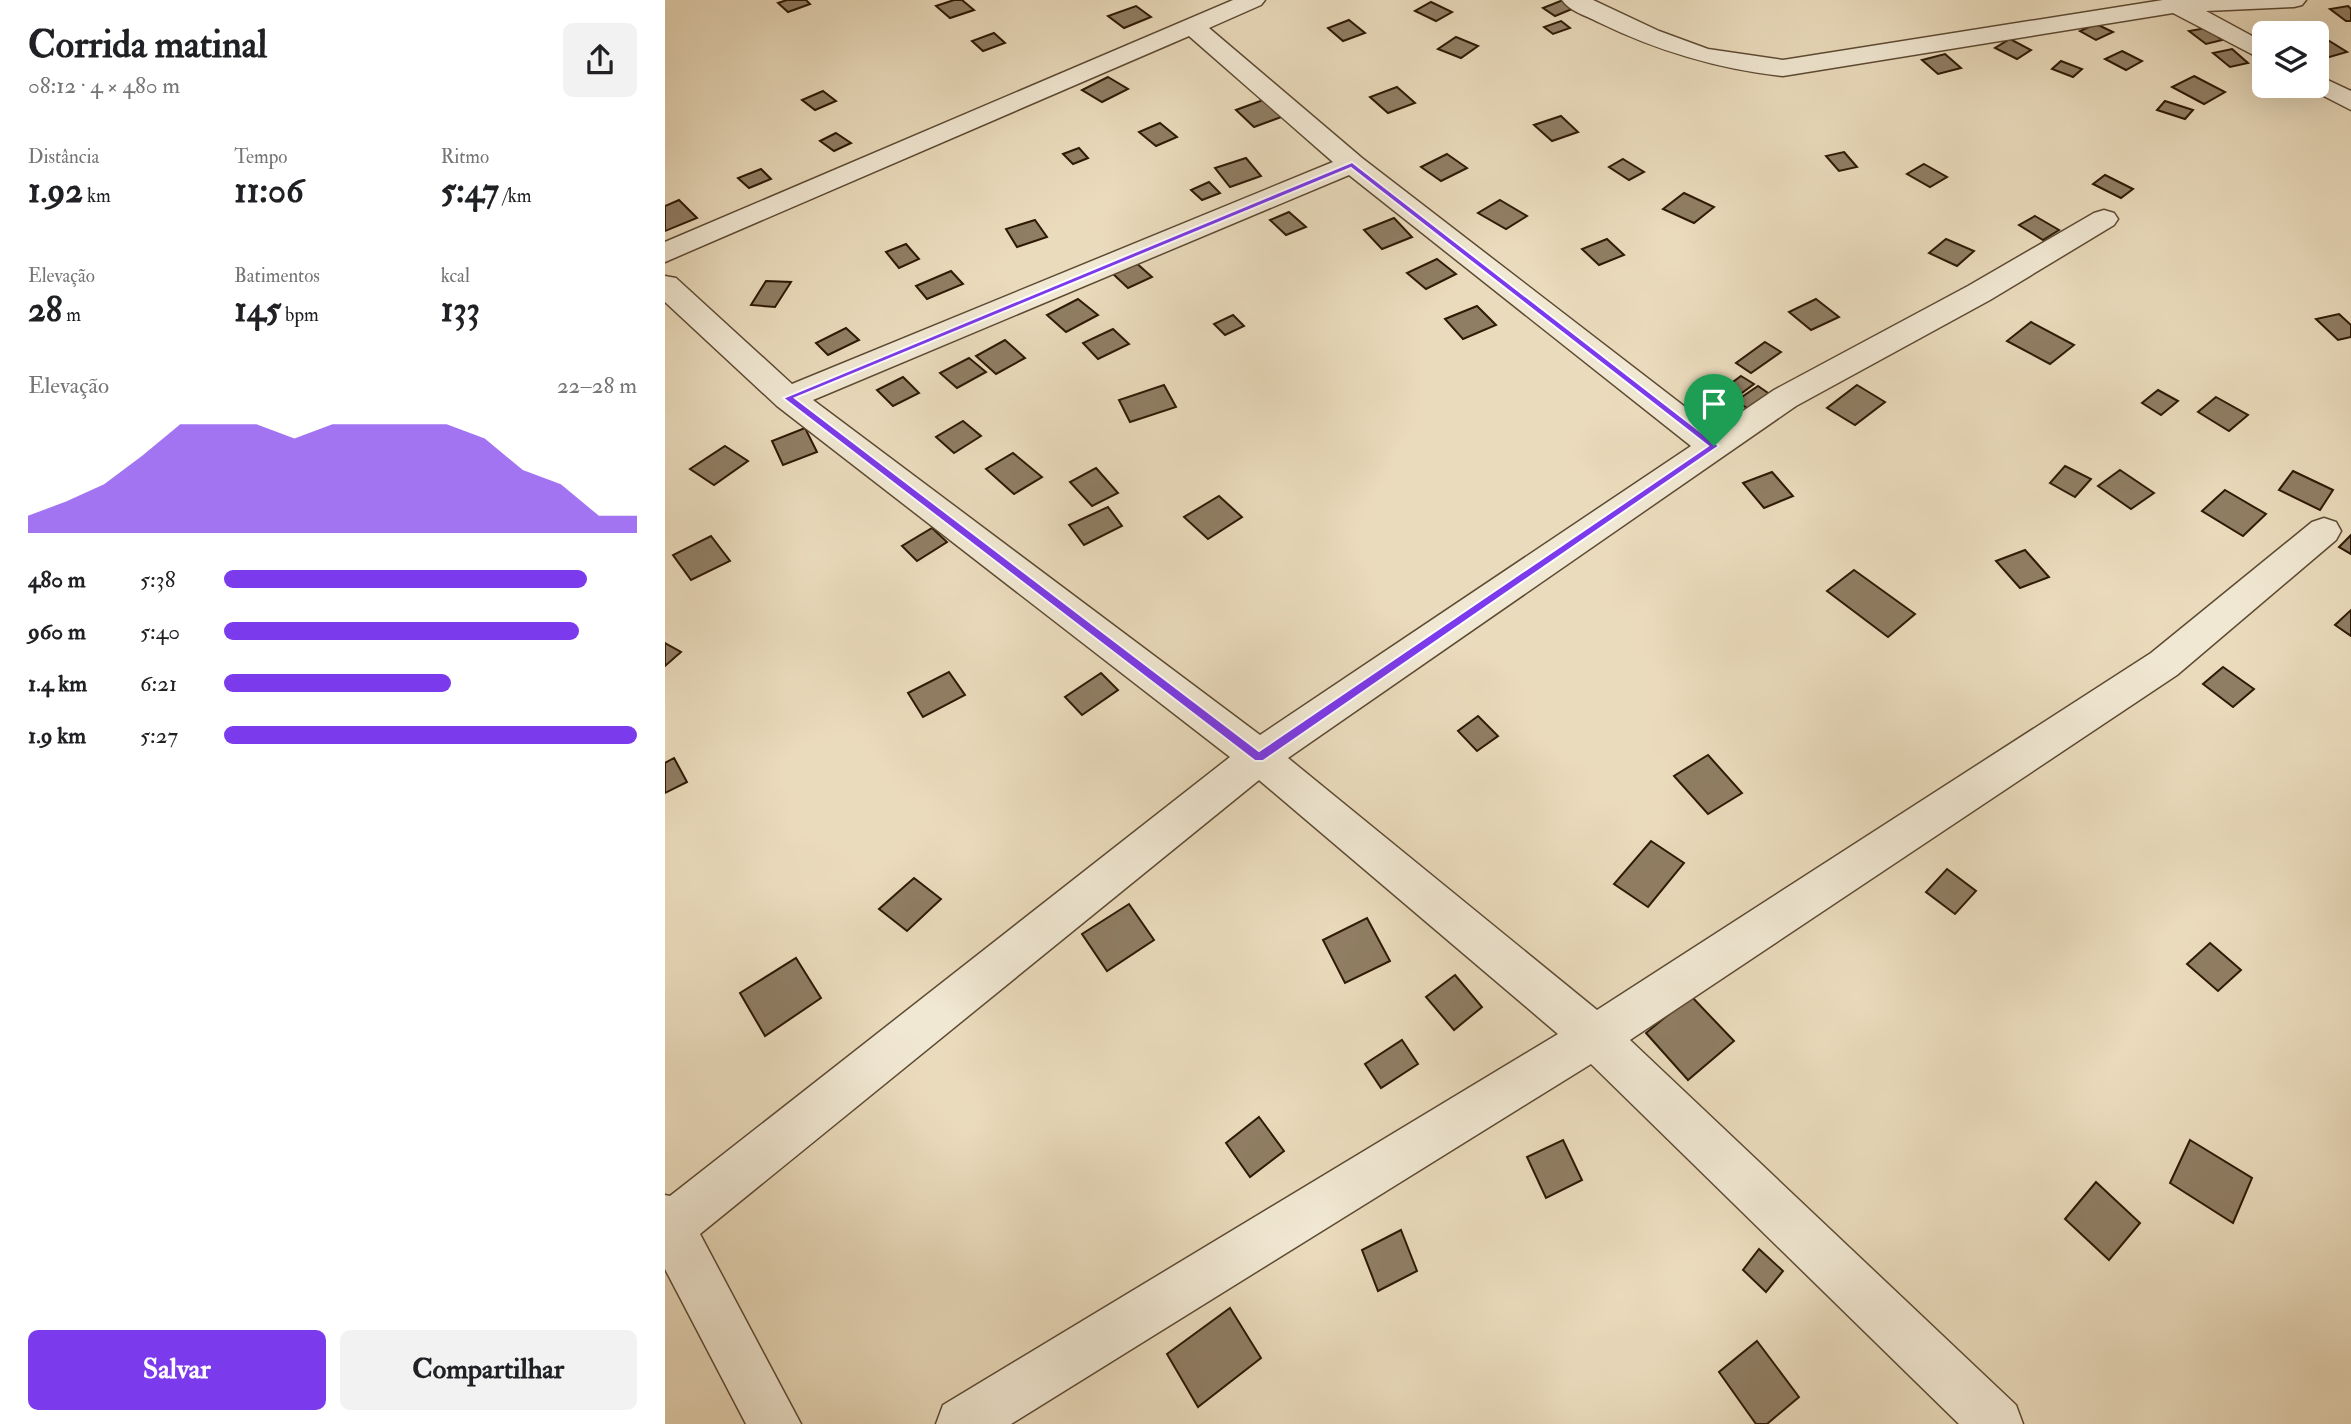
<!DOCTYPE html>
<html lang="pt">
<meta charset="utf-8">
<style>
:root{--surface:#fff;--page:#f2f2f2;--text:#202124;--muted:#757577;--accent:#7c3aed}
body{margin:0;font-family:"IM FELL Double Pica",serif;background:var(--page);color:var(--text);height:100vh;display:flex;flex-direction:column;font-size:26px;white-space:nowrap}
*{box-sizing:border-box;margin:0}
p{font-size:23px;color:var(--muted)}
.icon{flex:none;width:38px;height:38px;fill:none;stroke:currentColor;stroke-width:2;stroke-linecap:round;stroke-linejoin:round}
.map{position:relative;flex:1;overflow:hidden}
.drawer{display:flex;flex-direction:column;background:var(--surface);width:665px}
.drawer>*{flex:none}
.controls{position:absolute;left:1587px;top:21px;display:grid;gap:14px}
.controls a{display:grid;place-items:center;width:77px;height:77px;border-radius:10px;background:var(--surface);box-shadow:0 7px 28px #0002;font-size:35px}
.pin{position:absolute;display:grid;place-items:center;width:60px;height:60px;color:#fff;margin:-72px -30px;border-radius:50% 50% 50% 0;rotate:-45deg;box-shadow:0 0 7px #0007}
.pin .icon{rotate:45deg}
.round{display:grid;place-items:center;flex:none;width:74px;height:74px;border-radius:10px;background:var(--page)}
.overview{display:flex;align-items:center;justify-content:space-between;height:119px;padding:0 28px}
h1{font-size:38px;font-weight:700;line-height:52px}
.stats{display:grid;grid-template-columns:repeat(3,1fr);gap:10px;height:119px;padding:7px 28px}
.stats div{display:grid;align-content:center}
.stats b{font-size:35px;font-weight:700}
.stats small{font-size:19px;font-weight:400}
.stats p{font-size:19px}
.chart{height:196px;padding:14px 28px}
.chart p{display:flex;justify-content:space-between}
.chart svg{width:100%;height:126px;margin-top:7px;fill:var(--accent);opacity:.7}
.action{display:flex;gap:14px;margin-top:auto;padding:14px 28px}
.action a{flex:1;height:80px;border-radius:10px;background:var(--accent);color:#fff;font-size:28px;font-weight:700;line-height:80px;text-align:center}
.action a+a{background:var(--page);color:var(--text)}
ul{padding:0 28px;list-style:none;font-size:23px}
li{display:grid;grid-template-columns:112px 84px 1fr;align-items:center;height:52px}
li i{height:18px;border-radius:9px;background:var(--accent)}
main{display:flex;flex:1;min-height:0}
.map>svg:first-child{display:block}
.building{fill:#907e64;stroke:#2e1905;stroke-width:2}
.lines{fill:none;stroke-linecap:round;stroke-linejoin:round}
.street-casing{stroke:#5d4a33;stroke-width:3}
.street{fill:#f1e8d3;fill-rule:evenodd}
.route{fill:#7c3aed;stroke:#fff;stroke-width:2;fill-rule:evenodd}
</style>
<main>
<section class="drawer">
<div class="overview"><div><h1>Corrida matinal</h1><p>08:12 · 4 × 480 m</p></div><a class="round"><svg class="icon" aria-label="share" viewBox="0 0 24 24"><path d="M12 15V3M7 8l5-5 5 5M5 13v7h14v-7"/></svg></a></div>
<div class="stats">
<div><p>Distância</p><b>1.92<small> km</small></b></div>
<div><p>Tempo</p><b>11:06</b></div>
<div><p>Ritmo</p><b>5:47<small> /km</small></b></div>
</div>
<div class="stats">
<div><p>Elevação</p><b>28<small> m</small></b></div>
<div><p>Batimentos</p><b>145<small> bpm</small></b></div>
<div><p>kcal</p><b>133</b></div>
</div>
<div class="chart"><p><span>Elevação</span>22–28 m</p>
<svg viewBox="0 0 160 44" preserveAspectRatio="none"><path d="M0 44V38L10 33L20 27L30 17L40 6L50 6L60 6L70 11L80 6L90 6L100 6L110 6L120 11L130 22L140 27L150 38L160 38V44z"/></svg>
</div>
<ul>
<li><b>480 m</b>5:38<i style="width:88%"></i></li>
<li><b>960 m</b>5:40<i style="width:86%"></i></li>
<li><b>1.4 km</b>6:21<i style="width:55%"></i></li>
<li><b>1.9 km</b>5:27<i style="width:100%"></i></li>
</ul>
<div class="action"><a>Salvar</a><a>Compartilhar</a></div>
</section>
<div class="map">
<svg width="1686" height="1424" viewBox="0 0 1686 1424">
<rect width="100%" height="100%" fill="#eadbbc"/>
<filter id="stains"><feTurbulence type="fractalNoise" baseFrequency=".00286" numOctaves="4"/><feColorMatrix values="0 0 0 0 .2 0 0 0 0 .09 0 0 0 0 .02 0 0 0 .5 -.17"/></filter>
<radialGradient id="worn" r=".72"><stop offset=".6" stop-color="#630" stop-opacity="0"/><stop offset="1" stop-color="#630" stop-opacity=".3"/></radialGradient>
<g class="building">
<polygon points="122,0 141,0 145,4 123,12 113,3"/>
<polygon points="289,0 297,0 309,10 285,18 271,6"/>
<polygon points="898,0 912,7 890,16 878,8"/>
<polygon points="766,2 787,12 771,21 750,11"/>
<polygon points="471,6 486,17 459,28 443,16"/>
<polygon points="1683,6 1686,9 1686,21 1681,21 1665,9"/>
<polygon points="684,20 700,33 678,41 663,28"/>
<polygon points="896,21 905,28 888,34 879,27"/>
<polygon points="1431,24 1448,32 1431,40 1415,31"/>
<polygon points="1541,28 1557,40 1541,44 1524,31"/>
<polygon points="329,33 340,43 318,51 307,41"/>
<polygon points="791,37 813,46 796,58 773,49"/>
<polygon points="1658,37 1682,52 1661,58 1652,52 1652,38"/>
<polygon points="1345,39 1366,50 1352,59 1330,48"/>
<polygon points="1567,49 1583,63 1565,67 1548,53"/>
<polygon points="1457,51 1477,61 1461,70 1440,59"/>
<polygon points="1280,54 1296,68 1273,74 1257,60"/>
<polygon points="1396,61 1417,69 1408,77 1387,69"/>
<polygon points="1529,76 1560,92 1539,104 1507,87"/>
<polygon points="443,77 463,89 437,102 417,90"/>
<polygon points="732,87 750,103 723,113 705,97"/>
<polygon points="158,91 171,101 150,110 137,100"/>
<polygon points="601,99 619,116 589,127 571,110"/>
<polygon points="1500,101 1528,110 1520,119 1492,110"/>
<polygon points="896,116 913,132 887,141 869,125"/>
<polygon points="495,123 512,137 491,146 474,132"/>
<polygon points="171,133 186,143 169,151 155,141"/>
<polygon points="414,148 423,158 408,164 398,154"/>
<polygon points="1179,152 1192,167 1174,171 1161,156"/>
<polygon points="782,154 802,168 776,181 756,167"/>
<polygon points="581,158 596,176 565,187 550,168"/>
<polygon points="958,159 979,172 964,180 944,167"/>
<polygon points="1259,164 1282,177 1265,187 1242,174"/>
<polygon points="96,169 106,179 84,188 73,178"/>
<polygon points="1440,175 1468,189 1456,198 1428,184"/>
<polygon points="544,182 555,193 537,200 526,190"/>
<polygon points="1019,193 1049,207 1029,223 998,209"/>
<polygon points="14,200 32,218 0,231 0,206"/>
<polygon points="835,200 862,216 841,229 813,213"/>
<polygon points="624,212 641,227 621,235 605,220"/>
<polygon points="1370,216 1394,230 1378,240 1354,225"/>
<polygon points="729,218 747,237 717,249 699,230"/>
<polygon points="370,220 382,237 352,247 341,229"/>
<polygon points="942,239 959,255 934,265 917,249"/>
<polygon points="1281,239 1309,251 1292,266 1264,253"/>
<polygon points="241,244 254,259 234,268 221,252"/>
<polygon points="772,259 791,274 761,289 742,273"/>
<polygon points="469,261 487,277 463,288 446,272"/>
<polygon points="286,271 298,284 262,299 251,286"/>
<polygon points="101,281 126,282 110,307 86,305"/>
<polygon points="413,299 433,315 401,332 382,315"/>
<polygon points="1151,299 1174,317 1146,330 1124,312"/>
<polygon points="812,306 831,325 798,339 780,319"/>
<polygon points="1674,314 1686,325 1686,337 1673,340 1651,319"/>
<polygon points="568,315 579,326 560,335 549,324"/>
<polygon points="1366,322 1409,345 1385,364 1342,341"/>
<polygon points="181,328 194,340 163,355 151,343"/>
<polygon points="448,329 464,344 433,359 418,343"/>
<polygon points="340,340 360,358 331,374 311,356"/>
<polygon points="1100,342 1116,352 1086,373 1071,363"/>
<polygon points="304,358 321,372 292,388 275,373"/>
<polygon points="1076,376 1089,384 1066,401 1053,393"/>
<polygon points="238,377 254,393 228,406 212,390"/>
<polygon points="499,385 511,407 465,422 454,400"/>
<polygon points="1192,385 1220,402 1190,425 1162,408"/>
<polygon points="1093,386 1106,395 1085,410 1071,401"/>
<polygon points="1493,390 1513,401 1496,415 1477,403"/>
<polygon points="1551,397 1583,415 1564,431 1533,412"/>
<polygon points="298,421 316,436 289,453 271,437"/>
<polygon points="140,428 152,452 118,465 107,441"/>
<polygon points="60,446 83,461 49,485 25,469"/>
<polygon points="348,453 377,477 349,494 321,469"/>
<polygon points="1400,466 1426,479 1410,497 1385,483"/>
<polygon points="431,468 453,493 427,506 405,482"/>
<polygon points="1455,470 1489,493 1466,509 1433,486"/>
<polygon points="1628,471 1668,490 1655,510 1614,490"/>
<polygon points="1107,472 1128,496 1099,508 1078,483"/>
<polygon points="1560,490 1601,514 1578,536 1537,511"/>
<polygon points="554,496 577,517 543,539 519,517"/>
<polygon points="443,507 457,526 419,545 404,525"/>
<polygon points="267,528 282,542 252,561 237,546"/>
<polygon points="1686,535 1686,554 1674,547"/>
<polygon points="46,536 65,561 26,580 8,555"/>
<polygon points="1360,550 1384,577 1355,588 1331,561"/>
<polygon points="1189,570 1250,614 1223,637 1162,591"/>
<polygon points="1686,610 1686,636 1670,625"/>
<polygon points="0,643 16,652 0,666"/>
<polygon points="1558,667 1589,689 1568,707 1538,684"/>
<polygon points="284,672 300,695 258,717 243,693"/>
<polygon points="436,673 453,690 417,715 400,697"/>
<polygon points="813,716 833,736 812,751 793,731"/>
<polygon points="1043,755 1077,793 1043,814 1009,776"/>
<polygon points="9,758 22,782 0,793 0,763"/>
<polygon points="986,841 1019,863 983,907 949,884"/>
<polygon points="1282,869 1311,891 1290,914 1261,892"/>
<polygon points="249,878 276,899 242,931 214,909"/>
<polygon points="464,904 489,940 442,971 417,934"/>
<polygon points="702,918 725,961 680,983 658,940"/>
<polygon points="1545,943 1576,970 1553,991 1522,964"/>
<polygon points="131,958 156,998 100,1036 75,993"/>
<polygon points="790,975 817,1007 789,1030 761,997"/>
<polygon points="1026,996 1069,1041 1023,1080 981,1033"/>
<polygon points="737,1040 753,1064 716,1088 700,1064"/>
<polygon points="594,1117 619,1151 585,1177 561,1143"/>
<polygon points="898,1140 917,1180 881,1198 862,1157"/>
<polygon points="1525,1140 1587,1178 1568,1223 1505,1183"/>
<polygon points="1431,1182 1475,1223 1444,1260 1400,1219"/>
<polygon points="736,1230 752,1271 713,1291 697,1250"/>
<polygon points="1094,1249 1118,1271 1101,1292 1078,1270"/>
<polygon points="565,1308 596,1358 533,1407 502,1354"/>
<polygon points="1092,1341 1134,1397 1102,1424 1091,1424 1054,1372"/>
</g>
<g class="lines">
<g class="street-casing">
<g id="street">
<path d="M568 0H600L596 5 544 28 697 158 1050 430 1109 390 1303 286 1429 213 1439 210 1449 213 1453 219 1449 225 1325 300 1131 406 623 758 932 1010 1486 653 1647 522 1659 518 1671 522 1676 531 1671 540 1512 675 965 1040 1351 1405 1358 1424H1294L926 1064 346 1424H271L278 1405 893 1034 594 780 35 1234 136 1424H81L0 1269V1195L5 1196 565 757 112 406 0 302V276L11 278 127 384 668 162 524 36 0 262V242ZM684 175 1026 446 595 735 148 400Z"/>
<path d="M897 0H928L994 31 1043 49 1118 60 1498 0H1641L1637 5 1629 7 1541 11 1600 43V61L1508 13 1118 76C1052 69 993 51 933 22 922 16 904 11 897 0Z"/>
<polygon points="1652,75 1686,91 1686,110 1643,88 1641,86 1652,86"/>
</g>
</g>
<use href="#street" class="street"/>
</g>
<path class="route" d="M687 162 1054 446 598 761H590L118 398ZM686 168 1043 446 594 751 130 398Z"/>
<rect width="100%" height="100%" filter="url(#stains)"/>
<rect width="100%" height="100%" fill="url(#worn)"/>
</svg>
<div class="controls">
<a><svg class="icon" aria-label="layers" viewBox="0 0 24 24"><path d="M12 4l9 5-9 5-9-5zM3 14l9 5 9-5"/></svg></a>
</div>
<div class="pin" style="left:1049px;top:446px;background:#1e9e55"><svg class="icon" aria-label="arrive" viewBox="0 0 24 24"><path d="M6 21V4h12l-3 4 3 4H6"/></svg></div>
</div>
</main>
